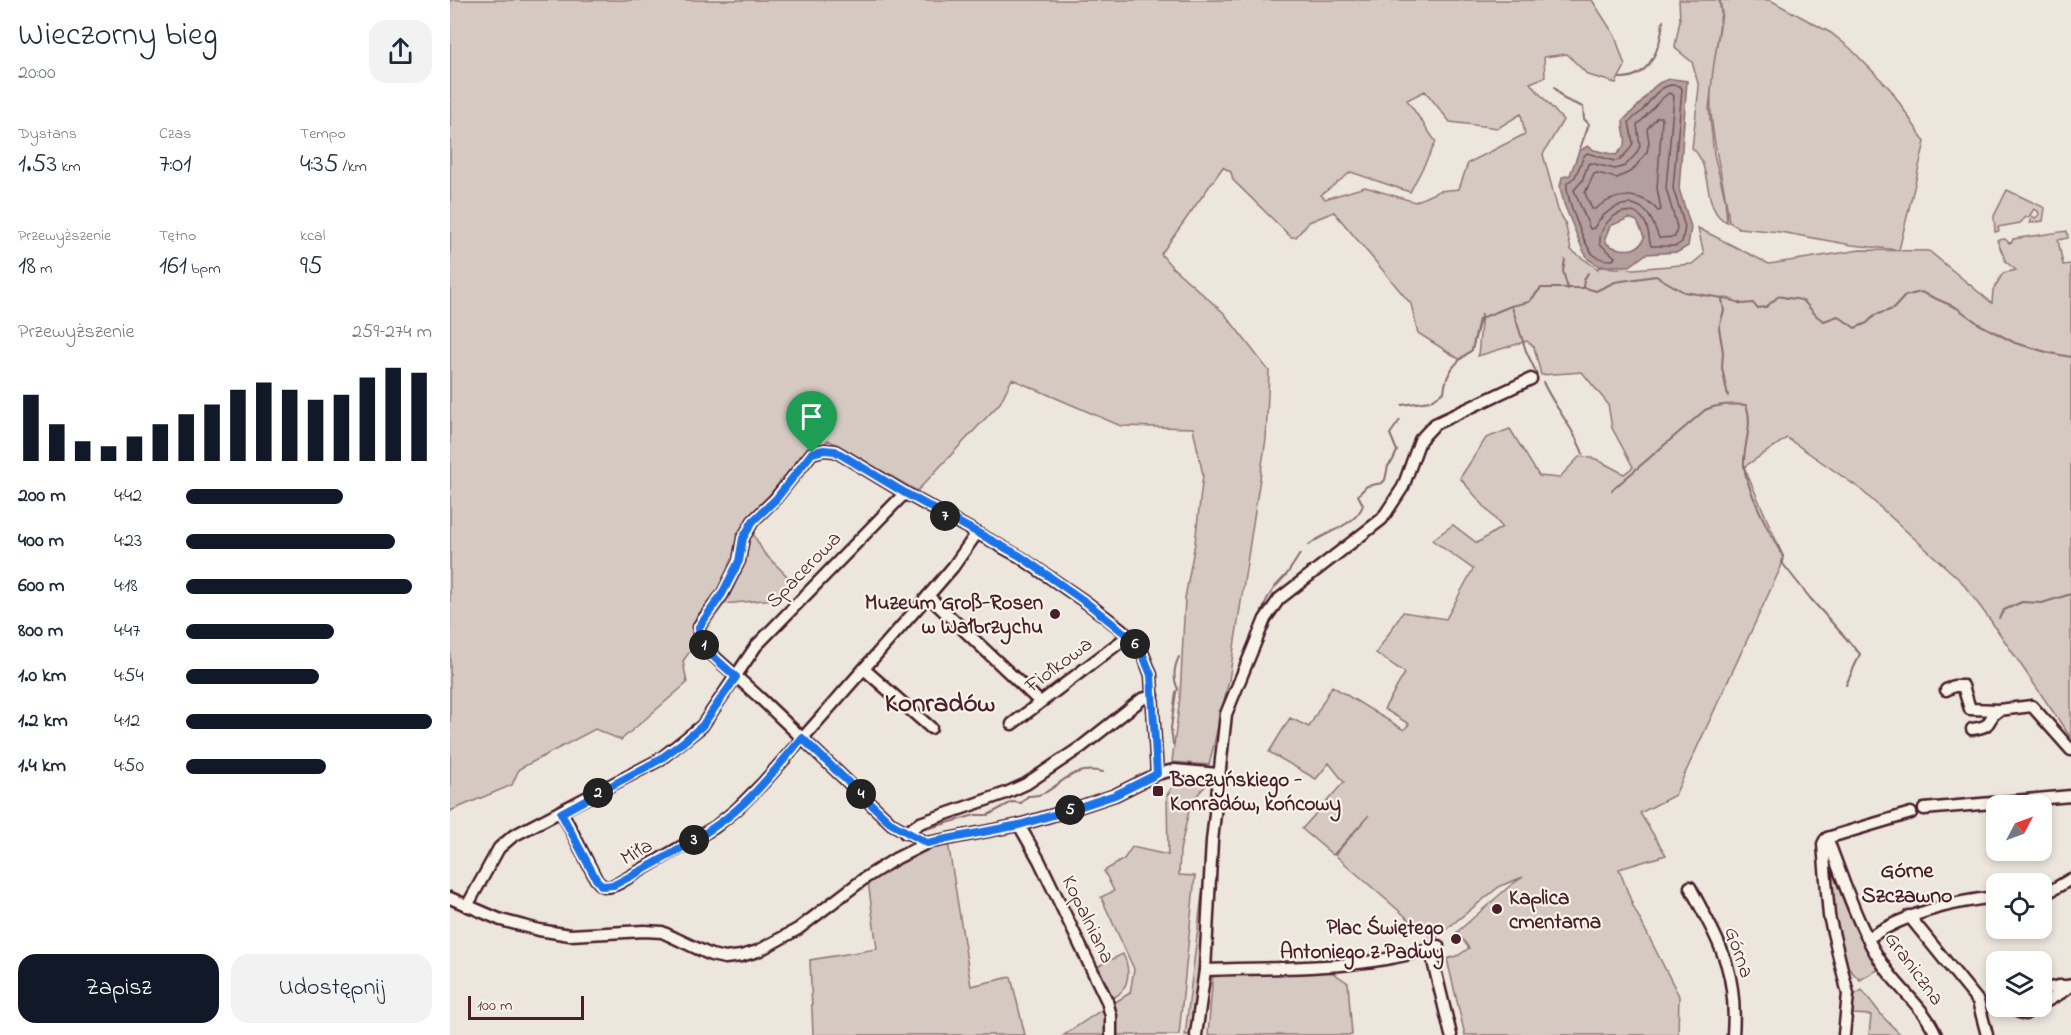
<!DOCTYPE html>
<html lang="pl">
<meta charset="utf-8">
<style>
:root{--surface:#fff;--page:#f2f2f3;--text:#1f2937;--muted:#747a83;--accent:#111827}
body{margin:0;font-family:"Indie Flower",sans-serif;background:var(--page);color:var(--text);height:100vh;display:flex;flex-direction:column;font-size:22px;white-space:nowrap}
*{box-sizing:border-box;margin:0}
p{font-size:20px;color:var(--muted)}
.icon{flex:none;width:33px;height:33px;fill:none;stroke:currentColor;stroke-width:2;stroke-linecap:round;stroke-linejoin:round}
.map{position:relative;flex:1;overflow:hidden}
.sheet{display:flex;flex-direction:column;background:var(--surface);width:450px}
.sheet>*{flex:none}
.needle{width:39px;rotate:49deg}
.buttons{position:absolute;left:1536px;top:795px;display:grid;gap:12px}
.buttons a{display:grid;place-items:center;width:66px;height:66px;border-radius:12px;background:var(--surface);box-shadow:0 3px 9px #0003;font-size:30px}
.scale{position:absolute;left:18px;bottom:15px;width:116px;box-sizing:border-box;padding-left:6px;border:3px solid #4a1f2b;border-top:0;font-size:16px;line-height:21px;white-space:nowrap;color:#4a1f2b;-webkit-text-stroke:4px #f7f3e8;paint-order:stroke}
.pin{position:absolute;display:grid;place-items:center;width:51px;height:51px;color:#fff;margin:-62px -26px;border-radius:50% 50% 50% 0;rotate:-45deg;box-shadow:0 0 6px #0007}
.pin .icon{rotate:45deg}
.km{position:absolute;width:30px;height:30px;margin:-15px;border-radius:50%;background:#222;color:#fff;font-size:16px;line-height:30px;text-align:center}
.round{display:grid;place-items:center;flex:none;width:63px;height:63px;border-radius:18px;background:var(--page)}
.summary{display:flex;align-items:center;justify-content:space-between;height:102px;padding:0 18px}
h1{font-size:33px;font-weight:600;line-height:45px}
.stats{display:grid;grid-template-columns:repeat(3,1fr);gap:9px;height:102px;padding:6px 18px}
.stats div{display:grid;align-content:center}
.stats b{font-size:26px;font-weight:600}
.stats small{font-size:16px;font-weight:400}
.stats p{font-size:16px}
.chart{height:168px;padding:12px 18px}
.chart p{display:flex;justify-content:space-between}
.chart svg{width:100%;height:108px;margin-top:6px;stroke:var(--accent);stroke-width:6}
.action{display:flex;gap:12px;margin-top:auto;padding:12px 18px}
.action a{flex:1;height:69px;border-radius:18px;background:var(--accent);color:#fff;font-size:24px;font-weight:600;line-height:69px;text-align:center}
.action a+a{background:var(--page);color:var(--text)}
ul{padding:0 18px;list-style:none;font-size:20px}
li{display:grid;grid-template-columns:96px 72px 1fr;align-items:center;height:45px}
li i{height:15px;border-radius:8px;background:var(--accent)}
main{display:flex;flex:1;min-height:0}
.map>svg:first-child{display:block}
.green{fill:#d5c9c2;stroke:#907476;stroke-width:1.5;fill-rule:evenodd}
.water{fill:#b39f9d;stroke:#896c6f;stroke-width:1.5;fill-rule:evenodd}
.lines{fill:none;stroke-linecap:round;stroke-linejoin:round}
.shore{stroke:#745259;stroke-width:1.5}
.stream{stroke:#896c6f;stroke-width:2}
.minor-casing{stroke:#4a1f2b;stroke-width:15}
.minor{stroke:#f7f3e8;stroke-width:10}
.route-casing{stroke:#fff;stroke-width:12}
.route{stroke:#1a73e8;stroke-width:8}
.poi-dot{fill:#4a1f2b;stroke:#f7f3e8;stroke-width:2}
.labels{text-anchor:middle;stroke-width:4.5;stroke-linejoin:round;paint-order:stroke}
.street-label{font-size:21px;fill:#4a1f2b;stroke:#f7f3e8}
.poi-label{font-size:21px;font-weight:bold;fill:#4a1f2b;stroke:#f7f3e8;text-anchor:end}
.neighbourhood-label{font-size:22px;font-weight:bold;fill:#4a1f2b;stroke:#f7f3e8}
.district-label{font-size:27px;font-weight:bold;fill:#4a1f2b;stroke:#f7f3e8}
</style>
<main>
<section class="sheet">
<div class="summary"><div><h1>Wieczorny bieg</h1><p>20:00</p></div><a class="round"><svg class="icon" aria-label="share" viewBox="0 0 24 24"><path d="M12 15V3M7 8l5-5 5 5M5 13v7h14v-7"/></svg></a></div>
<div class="stats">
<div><p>Dystans</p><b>1.53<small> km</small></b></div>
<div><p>Czas</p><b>7:01</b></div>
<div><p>Tempo</p><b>4:35<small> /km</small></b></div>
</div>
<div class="stats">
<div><p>Przewyższenie</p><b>18<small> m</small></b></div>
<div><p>Tętno</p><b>161<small> bpm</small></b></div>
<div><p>kcal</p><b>95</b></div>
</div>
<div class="chart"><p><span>Przewyższenie</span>259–274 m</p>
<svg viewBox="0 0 160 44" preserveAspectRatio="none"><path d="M5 44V17M15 44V29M25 44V36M35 44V38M45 44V34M55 44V29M65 44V25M75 44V21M85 44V15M95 44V12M105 44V15M115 44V19M125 44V17M135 44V10M145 44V6M155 44V8"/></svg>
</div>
<ul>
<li><b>200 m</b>4:42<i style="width:64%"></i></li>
<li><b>400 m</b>4:23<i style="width:85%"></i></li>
<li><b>600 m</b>4:18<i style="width:92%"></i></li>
<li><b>800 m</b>4:47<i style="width:60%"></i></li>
<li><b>1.0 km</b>4:54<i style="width:54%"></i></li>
<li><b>1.2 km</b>4:12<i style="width:100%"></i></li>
<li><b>1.4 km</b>4:50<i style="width:57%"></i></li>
</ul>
<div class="action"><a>Zapisz</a><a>Udostępnij</a></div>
</section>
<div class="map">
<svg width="1621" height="1035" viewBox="0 0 1621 1035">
<rect width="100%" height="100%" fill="#ece6dd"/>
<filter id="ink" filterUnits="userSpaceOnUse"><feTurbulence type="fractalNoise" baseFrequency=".0167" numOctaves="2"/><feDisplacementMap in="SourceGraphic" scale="12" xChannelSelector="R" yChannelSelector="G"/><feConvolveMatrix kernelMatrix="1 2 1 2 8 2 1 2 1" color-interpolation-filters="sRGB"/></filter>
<g filter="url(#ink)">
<g class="green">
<path d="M0 0H1142L1165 36 1175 66 1166 83 1138 75 1117 54 1094 57 1095 77 1080 83 1113 120 1093 154 1108 210 1115 222 1121 250 1148 269V267L1184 269 1242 264 1254 254 1248 228 1319 264 1410 250 1479 251 1542 303 1543 290 1553 273 1566 270 1556 262 1547 240 1555 239 1559 243 1562 242 1563 239 1617 231 1618 238 1608 240 1613 265 1621 264V738L1541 621 1511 581 1409 488 1337 438 1294 467 1333 556 1331 567 1225 795 1190 813 1216 855 1169 869 1183 906 1229 996 1228 1035H1015L997 959 1009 955 1019 948 1007 932 1062 884 1073 877 1050 886 984 939 963 923 885 855 919 815 883 855 852 829 894 782 879 763 866 779 819 752 840 718 859 727 882 686 954 730 959 724 934 709 955 673 926 653 953 612 996 619 1023 569 982 540 1003 525 1027 543 1052 527 1010 478 1036 438 1060 429 1089 476 1109 478 1130 456 1146 459 1174 474 1183 467 1162 428 1158 404 1132 372 1091 375 1084 347 1077 341 1028 356 1032 313 1022 350 1009 359 968 333 961 304 884 212 859 222 846 237H841L783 180 781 172 773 167 711 254 722 267 774 313 819 371 816 439 779 680 759 765 722 762 730 697 735 598 745 543 753 475 743 428 671 426 562 379 550 403 467 491 378 440 300 528 314 553 345 584 324 599 274 604 233 661 237 683 171 740 145 729 69 769 62 785 0 811ZM975 91 1000 122 1048 128 1071 114 1075 134 1018 163 1009 189 989 191 965 202 915 187 875 199 871 195 901 172 960 192 986 142 957 100Z"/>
<path d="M1229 0H1269L1271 13 1259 108 1264 154 1275 198 1277 222C1251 211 1264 166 1242 148L1249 87 1242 62 1226 49 1225 46 1230 20Z"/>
<path d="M1270 0H1320L1381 33 1400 48 1441 90 1475 142 1449 250 1402 245 1330 232 1289 228 1279 222C1275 184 1263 149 1261 111 1259 80 1268 43 1272 13Z"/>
<polygon points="1557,190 1595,208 1593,221 1580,223 1582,216 1585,218 1589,215 1588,211 1584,209 1578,218 1576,217 1570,223 1548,227 1549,231 1545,232 1544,216"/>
<polygon points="729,777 753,778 758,783 741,802 730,850 729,875 745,876 729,1035 665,1035 666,1021 664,1003 680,993 684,969 651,897 664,891 654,871 674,859 682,847 718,855 717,795"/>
<polygon points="498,842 521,986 561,977 575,1035 363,1035 360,960 427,949 418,881 453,859"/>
<polygon points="1377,847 1431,968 1410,980 1395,965 1382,911"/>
<path d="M755 880C754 932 750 983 743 1035H735L752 894Z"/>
<path d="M673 954C681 970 680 989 663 998L648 966Z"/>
<polygon points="876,968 898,983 902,1035 758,1035 763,972"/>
<polygon points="1412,990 1434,1018 1451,1035 1419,1035 1421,1015 1403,1014 1403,996"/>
<polygon points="653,1009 657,1019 657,1035 614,1035"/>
</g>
<path class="water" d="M1223 79 1237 81 1229 189 1241 227 1238 246 1228 252 1196 254 1180 266H1149L1138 259 1132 248 1114 204 1110 187 1112 177 1120 175 1129 151 1138 146 1144 150 1166 155C1182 140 1173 140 1173 121 1177 116 1182 112 1187 107 1198 95 1204 80 1223 79ZM1179 218 1187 221 1194 237C1190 254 1169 251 1157 244L1155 238 1160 226Z"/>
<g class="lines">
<g class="shore">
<path d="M1221 85 1230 86 1232 89 1223 188 1235 227 1232 242 1226 246H1201C1198 237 1199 223 1190 216 1172 202 1148 224 1150 244L1165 257 1163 260C1156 260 1150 260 1144 255 1135 248 1115 195 1117 183L1125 177 1134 156 1137 153 1164 161 1170 160 1180 149 1183 143 1179 122C1183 118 1187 115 1191 112 1200 102 1206 88 1221 85Z"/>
<path d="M1219 93 1224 96 1216 188 1227 227 1225 237 1209 238C1206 230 1203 220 1197 213 1180 193 1152 211 1144 228L1140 229 1124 190 1132 181 1138 164 1141 163 1165 169 1175 166 1186 154 1190 146 1187 125C1199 114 1206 102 1219 93Z"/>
<path d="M1207 117H1211L1212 120 1207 188 1211 210 1208 211C1190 190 1165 193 1145 209H1142L1135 193 1144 174 1147 173 1167 178 1182 171 1197 152 1199 142 1197 129Z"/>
</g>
<g class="stream">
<path d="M1170 78C1201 79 1211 45 1213 21"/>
<polyline points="1104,87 1114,99 1133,107 1134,119 1139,124 1129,151"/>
<polyline points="1115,260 1113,271 1118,289"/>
<polyline points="1133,287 1134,280 1138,273"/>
<polyline points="1272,299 1274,310 1269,328 1273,352 1272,368 1278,396"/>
<polyline points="1062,307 1076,351 1087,374"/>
<path d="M1093 382C1104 407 1124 428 1133 454"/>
<path d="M952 405 980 401 994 392C996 371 1006 362 1022 350L1029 319 1061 306 1079 302 1091 288H1136L1146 291 1165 282 1206 276 1234 292 1279 299 1292 304 1303 303 1307 308 1316 307 1329 296C1337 299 1349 298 1353 301 1362 308 1361 314 1374 321L1388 316 1405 328 1417 323 1425 315 1443 309 1455 296 1471 292 1507 308 1529 324 1565 343 1600 353 1621 357"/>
<path d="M1162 490 1255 410C1268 404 1282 404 1296 405 1304 425 1293 445 1294 465 1295 486 1322 538 1333 556V564L1360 598 1410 654 1396 685"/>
<path d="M859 545C874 532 906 526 913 505L908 495 917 486 932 483 935 480 938 466 943 460 947 451 940 434 950 420"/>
<polyline points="1549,618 1554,610 1572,602 1592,603 1621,594"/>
<polyline points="809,619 817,599 825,587 837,574 850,554"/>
<path d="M723 744 721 728 726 692 728 689C723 679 724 667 729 657"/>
<path d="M468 829H476L525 815H538L562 802 571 803 578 796C607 798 613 763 653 772"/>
</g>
<g class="minor-casing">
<g id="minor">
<polyline points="478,596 590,702"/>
<polyline points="414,669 481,728"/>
<polyline points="1496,690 1504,686 1513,686 1520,709 1549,710 1582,706 1621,750"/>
<polyline points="562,724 678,636"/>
<path d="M1522 729C1546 726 1534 720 1549 710"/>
<polyline points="1474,809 1621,796"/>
<path d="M112 812 146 879C153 889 159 888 169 883L265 827 287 809 314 782 478 596 503 567 527 533"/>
<path d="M1461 813 1377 838C1394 881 1409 932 1436 969 1452 992 1475 1009 1486 1035"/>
<polyline points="569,825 589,860 657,1001 661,1016 661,1035"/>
<polyline points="455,833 470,823 556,793 576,784 631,747 692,699 703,696"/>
<polyline points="1375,840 1373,844 1379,916 1398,994 1394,1035"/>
<polyline points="477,843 442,824 310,698 257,650 249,635 249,627 252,621 272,595 289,561 293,538 303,521 325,499 362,453 374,450 385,451 397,458 455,493 570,557 637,603 671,629 691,649 701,675 707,774"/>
<path d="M1240 887C1269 943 1288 969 1283 1035"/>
<polyline points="1592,896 1621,879"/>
<polyline points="0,898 51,920 89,930 120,935 194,931 212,932 261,955 275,958 291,956 308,951 348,929 415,878 445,859 477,843 569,825 617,811 665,795 707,774 724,770 768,774"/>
<polyline points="17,906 49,848 63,836 209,760 252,726 306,646 455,493"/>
<polyline points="1459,916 1528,1001 1537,1035"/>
<path d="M1418 938C1458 913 1500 902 1546 897"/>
<polyline points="980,949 1001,1035"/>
<path d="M755 970C832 967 914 971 988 946"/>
<polyline points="1592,990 1608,986 1619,986"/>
<polyline points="1592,1004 1611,993 1621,985"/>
<polyline points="1566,1006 1569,1012 1575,1014 1587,1006"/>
<polyline points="746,1035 755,970 762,841 776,714 815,619 829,599 932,519 953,487 970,440 985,424 1081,379"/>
</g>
</g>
<use href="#minor" class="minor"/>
</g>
</g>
<g class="lines" filter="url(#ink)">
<g class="route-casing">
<path id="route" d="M374 450 385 451 455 493 570 556 637 603 678 636 691 650 701 675 707 774 665 795 617 811 569 825 477 843 442 824 352 738C325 770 299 804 264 827 233 849 198 867 164 885L152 886 146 879 111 813 209 760 232 743 252 726 286 677 257 651 249 635V627L272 594 289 561 293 538 303 521 326 499 362 453Z"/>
</g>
<use href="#route" class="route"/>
</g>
<g class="poi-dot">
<circle cx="605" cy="614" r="6"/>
<rect x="702" y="785" width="12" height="12" rx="3"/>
<circle cx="1047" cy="909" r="6"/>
<circle cx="1006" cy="939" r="6"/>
</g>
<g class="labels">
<g class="street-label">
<text transform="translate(353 569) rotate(-46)" y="7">Spacerowa</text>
<text transform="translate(608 664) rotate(-37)" y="7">Fiołkowa</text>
<text transform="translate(186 851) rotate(-30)" y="7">Miła</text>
<text transform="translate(639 919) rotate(64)" y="7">Kopalniana</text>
<text transform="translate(1290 952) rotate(71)" y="7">Górna</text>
<text transform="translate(1465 968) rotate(54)" y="7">Graniczna</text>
</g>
<g class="poi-label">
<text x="593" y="609">Muzeum Groß-Rosen<tspan x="593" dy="24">w Wałbrzychu</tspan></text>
<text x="720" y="786" text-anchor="start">Baczyńskiego -<tspan x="720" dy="24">Konradów, końcowy</tspan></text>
<text x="1059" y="904" text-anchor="start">Kaplica<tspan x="1059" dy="24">cmentarna</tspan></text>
<text x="994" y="934">Plac Świętego<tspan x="994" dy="24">Antoniego z Padwy</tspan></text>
</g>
<g class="neighbourhood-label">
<text x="1457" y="877">Górne<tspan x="1457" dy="25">Szczawno</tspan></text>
</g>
<g class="district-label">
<text x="490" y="711">Konradów</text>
</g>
</g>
</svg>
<div class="buttons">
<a><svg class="needle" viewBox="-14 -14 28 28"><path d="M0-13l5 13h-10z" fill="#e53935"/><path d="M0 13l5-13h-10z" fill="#747a83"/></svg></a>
<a><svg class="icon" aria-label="locate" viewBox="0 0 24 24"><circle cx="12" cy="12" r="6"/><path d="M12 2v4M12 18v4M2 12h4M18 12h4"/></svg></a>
<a><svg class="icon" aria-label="layers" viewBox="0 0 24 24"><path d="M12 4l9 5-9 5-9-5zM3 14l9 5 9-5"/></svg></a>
</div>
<div class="scale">100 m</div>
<div class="pin" style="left:362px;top:453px;background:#1e9e55"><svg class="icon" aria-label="arrive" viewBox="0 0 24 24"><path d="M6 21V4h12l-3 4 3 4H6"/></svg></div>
<b class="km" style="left:254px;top:645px">1</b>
<b class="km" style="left:148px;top:793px">2</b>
<b class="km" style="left:244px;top:840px">3</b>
<b class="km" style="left:411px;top:794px">4</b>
<b class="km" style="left:620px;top:810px">5</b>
<b class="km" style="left:685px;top:644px">6</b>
<b class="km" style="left:495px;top:516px">7</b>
</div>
</main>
